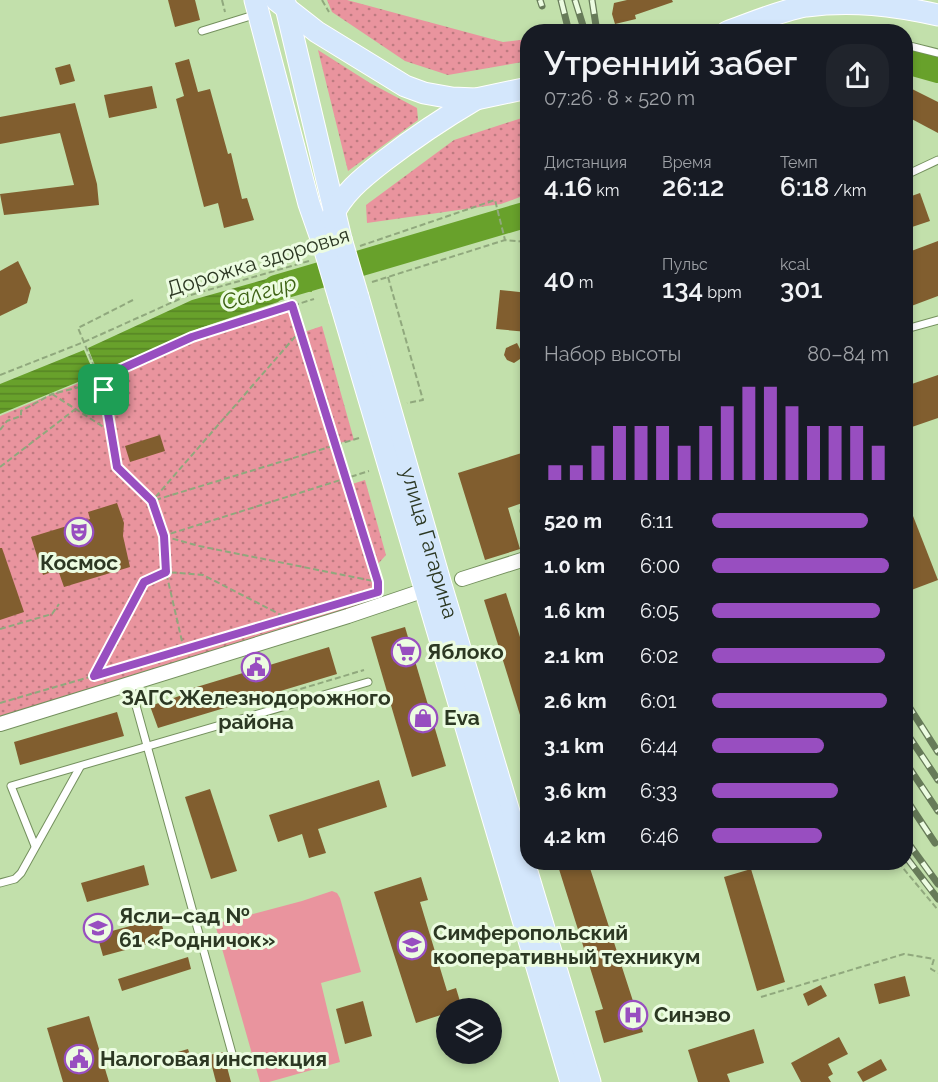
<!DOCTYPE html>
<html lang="ru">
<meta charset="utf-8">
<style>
:root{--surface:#171b24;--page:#20242c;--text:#f1f3f6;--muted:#9ea1a6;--accent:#984ec0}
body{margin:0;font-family:Raleway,sans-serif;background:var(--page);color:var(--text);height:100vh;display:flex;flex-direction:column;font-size:22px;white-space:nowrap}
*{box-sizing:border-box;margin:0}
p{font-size:20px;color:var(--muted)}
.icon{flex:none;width:33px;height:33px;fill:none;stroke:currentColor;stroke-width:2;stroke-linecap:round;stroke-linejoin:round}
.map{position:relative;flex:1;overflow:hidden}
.drawer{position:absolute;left:520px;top:24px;width:393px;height:846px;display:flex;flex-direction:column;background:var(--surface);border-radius:24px;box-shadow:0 3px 9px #0003}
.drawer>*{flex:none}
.controls{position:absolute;left:436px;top:998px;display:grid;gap:12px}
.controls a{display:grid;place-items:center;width:66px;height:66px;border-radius:50%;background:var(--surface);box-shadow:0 3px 9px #0003;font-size:30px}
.pin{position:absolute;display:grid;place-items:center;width:51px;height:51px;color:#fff;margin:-26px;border-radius:12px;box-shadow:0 3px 9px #0006}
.round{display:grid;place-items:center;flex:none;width:63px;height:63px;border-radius:24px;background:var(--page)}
.summary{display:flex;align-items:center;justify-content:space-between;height:102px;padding:0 24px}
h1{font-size:33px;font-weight:600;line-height:45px}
.stats{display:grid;grid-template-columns:repeat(3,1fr);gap:9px;height:102px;padding:6px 24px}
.stats div{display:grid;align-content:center}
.stats b{font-size:26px;font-weight:600}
.stats small{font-size:16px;font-weight:400}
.stats p{font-size:16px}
.chart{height:168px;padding:12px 24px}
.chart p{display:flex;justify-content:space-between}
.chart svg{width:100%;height:108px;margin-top:6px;stroke:var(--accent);stroke-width:6}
ul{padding:0 24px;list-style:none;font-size:20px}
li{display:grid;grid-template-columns:96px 72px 1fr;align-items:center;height:45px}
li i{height:15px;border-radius:8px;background:var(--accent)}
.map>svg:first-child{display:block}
.grass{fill:url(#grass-dots)}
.garden{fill:#e9949e}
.water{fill:url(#water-rules)}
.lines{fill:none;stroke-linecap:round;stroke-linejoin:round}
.river{stroke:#68a12b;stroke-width:26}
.building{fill:#815e2f}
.lane-casing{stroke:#74905e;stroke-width:9}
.street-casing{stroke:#74905e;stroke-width:16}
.primary-casing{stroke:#fff;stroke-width:23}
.path{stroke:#90a87d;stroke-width:2;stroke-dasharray:6 3;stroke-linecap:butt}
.lane{stroke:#fff;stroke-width:7}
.street{stroke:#fff;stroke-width:14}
.primary{stroke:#d4e7fc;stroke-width:21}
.rail-casing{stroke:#677b59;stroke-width:7}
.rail{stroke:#ecfce1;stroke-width:4.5;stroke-dasharray:14;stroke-linecap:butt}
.primary-bridge-casing{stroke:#fff;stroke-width:23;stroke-linecap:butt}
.primary-bridge{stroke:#d4e7fc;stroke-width:21}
.route-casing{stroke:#fff;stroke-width:12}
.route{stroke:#984ec0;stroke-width:8}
.labels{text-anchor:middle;stroke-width:6;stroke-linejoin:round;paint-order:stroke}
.street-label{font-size:21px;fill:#2c3823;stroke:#ecfce1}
.poi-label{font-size:21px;font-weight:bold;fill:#2c3823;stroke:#ecfce1;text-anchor:start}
.water-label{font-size:22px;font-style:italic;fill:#3d6214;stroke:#ecfce1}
</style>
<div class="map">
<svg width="938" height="1082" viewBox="0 0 938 1082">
<defs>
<pattern id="grass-dots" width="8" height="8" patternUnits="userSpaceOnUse" patternTransform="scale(1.5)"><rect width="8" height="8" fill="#e9949e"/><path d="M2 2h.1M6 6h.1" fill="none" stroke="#bd7a80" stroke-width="1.8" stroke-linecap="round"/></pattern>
<pattern id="water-rules" width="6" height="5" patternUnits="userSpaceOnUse" patternTransform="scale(1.5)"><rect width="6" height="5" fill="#68a12b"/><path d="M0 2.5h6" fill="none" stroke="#568424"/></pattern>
</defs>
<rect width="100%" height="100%" fill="#c2e0ab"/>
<g class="grass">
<polygon points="327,0 347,0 503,42 528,39 528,61 448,75 405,61 332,12"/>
<polygon points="318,50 370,83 417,108 418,120 348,171"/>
<polygon points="528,116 528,194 501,204 367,223 366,205 454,140"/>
<path d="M296 300 304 332 322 326 354 440 339 443 310 354C324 439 365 519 377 605L0 717V416L98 375 192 332Z"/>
<polygon points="365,480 386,555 377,565 352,484"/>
</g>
<polygon class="garden" points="332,891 337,893 340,898 361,972 321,983 340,1062 269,1082 260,1082 215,924 302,901"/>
<g class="water">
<polygon points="305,268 312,292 298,290 289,291 278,302 200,328 98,373 88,348 192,300"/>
<polygon points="84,350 95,375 0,414 0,384"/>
</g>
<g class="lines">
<g class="river">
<polyline points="906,61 938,70"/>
<polyline points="276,288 528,214"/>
</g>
</g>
<g class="building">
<polygon points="168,0 195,0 200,20 175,27"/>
<polygon points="627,0 672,0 673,2 635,15 636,19 615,24 612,14 614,3"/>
<polygon points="189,59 198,92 210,89 228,154 231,153 242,199 247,198 254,220 224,228 218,203 204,207 176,99 184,96 175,63"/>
<polygon points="70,64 75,81 60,85 55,68"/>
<polygon points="152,86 157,108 109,118 104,95"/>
<polygon points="906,86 938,102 938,133 906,116"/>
<polygon points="75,103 97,184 99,205 4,215 0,194 74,185 60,133 0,144 0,117"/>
<polygon points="920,193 930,221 906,229 906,198"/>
<polygon points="938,241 938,296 906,308 906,253"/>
<polygon points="18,261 31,288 27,303 0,316 0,271"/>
<polygon points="500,290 528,293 528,332 496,329"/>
<polygon points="517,343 522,353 520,359 514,363 507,360 504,355 506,348"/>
<polygon points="938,375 938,418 906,429 906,386"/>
<polygon points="160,435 165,451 130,462 125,446"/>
<polygon points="528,451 528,501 508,508 520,549 485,560 458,473"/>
<polygon points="906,498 938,580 906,592"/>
<polygon points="117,503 124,523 123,536 130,567 64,587 58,570 43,575 31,537 90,519 88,512"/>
<polygon points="0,548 2,548 24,612 0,620"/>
<polygon points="506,593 528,662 528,730 525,731 484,600"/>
<polygon points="405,627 446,766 412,777 371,637"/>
<polygon points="329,647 337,674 158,728 150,706 191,692 190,689"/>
<polygon points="117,712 124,736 20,765 14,742"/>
<polygon points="379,780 387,807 318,829 326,853 309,858 302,834 278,842 269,815"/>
<polygon points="210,789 237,871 211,879 185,797"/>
<polygon points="570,862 588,862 643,1032 604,1043 595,1011 603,1009 558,866"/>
<polygon points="144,865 149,885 87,902 81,883"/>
<polygon points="751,869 785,982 757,991 724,877"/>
<polygon points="421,877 428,900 420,902 447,991 456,988 462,1008 447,1008 447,1013 416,1023 374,892"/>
<polygon points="160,918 166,939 103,956 97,935"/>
<polygon points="188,957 191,969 122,991 118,979"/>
<polygon points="905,976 910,996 879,1004 874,984"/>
<polygon points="821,985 827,996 808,1006 803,994"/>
<polygon points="363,1001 372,1036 345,1044 336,1009"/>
<polygon points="89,1016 109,1082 63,1082 47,1028"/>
<polygon points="754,1029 764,1063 727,1074 730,1082 698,1082 688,1050"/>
<polygon points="839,1037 848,1054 828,1064 833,1074 828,1077 831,1082 801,1082 791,1063"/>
<polygon points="188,1049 192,1061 168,1069 164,1056"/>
<polygon points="223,1052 231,1082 216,1082 209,1055"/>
<polygon points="881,1059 887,1070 863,1082 857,1072"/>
</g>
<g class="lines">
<g class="lane-casing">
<g id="lane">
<polyline points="202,31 257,14"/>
<polyline points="906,45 938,53"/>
<polyline points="906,175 938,160"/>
<polyline points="906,329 938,320"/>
<polyline points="524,511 528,525"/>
<polyline points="130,684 233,1057"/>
<polyline points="35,846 11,786 368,682"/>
<polyline points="0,883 15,879 21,873 80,767"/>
</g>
</g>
<g class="street-casing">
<g id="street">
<polyline points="462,579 528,558"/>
<polyline points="0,724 348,616 425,590"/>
</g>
</g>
<g class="primary-casing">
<g id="primary">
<polyline points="255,0 309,204 323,244"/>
<polyline points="276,0 317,32 405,86 424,93 452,98 476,99 528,88"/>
<polyline points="285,3 341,239"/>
<path d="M727 32C752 23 779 11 806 6 852 0 893 5 938 15"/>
<path d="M331 219C342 194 362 178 384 161 415 137 442 119 476 99"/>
<path id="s1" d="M358 297 441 585 590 1082"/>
<polyline points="340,301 571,1082"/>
</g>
</g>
<g class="path">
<polyline points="222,0 225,12"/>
<polyline points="322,0 329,12"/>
<polyline points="360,246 495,200 505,240"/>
<polyline points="388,277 423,400 407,403"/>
<polyline points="372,282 505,240 528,242"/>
<polyline points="133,300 78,328 104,390 117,467 152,501 300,331"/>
<polyline points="0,375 84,342 184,297 309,261"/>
<polyline points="52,394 113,433"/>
<polyline points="0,430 7,421 21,416 21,411 52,394 87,385 96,393 113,387 110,374 192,337 314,299"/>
<polyline points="359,438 152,501 163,536 369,471"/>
<polyline points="0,467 95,394"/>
<polyline points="0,629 52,614 59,604"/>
<polyline points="184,650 166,572 163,536 199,546 378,582 292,305"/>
<polyline points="94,675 133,599 144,582 156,574 166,572 203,575 289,619"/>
<polyline points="0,703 238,634"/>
<polyline points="240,707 364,670"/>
<polyline points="898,862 938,910"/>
<polyline points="761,997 904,954 934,959 931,969 938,973"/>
</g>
<use href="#lane" class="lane"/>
<use href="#street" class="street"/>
<use href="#primary" class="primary"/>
<g class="rail-casing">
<g id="rail">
<polyline points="540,0 542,6"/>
<polyline points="561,0 569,32"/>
<polyline points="575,0 585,32"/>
<polyline points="592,0 597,32"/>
<polyline points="906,702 938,752"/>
<polyline points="906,732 938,780"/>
<polyline points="906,763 938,811"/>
<polyline points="906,799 935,843"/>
<polyline points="906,840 938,884"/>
<polyline points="906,857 938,899"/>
</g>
</g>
<use href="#rail" class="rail"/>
<g class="primary-bridge-casing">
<g id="primary-bridge">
<polyline points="341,239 358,297"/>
<polyline points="323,244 340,301"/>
</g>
</g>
<use href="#primary-bridge" class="primary-bridge"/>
</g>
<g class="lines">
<g class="route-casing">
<polygon id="route" points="292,305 378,582 378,592 94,676 144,582 166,572 164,536 152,501 117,467 104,390 113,387 110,374 192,337"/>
</g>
<use href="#route" class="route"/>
</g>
<defs>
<g id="theatre-ring" transform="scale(1.5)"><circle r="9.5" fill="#ecfce1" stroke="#984ec0" stroke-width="1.5"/><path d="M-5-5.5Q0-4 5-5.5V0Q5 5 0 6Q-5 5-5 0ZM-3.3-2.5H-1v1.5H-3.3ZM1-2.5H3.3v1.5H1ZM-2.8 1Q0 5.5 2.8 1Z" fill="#984ec0"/></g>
<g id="supermarket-ring" transform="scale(1.5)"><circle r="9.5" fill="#ecfce1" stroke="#984ec0" stroke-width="1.5"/><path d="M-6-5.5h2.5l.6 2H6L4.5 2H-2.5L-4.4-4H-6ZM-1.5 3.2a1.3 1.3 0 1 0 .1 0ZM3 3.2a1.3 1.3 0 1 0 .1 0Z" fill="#984ec0"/></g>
<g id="civic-ring" transform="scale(1.5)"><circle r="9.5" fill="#ecfce1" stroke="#984ec0" stroke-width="1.5"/><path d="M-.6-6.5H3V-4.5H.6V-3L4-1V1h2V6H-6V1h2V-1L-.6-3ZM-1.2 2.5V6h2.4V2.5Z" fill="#984ec0"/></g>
<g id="shop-ring" transform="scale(1.5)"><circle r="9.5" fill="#ecfce1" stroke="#984ec0" stroke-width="1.5"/><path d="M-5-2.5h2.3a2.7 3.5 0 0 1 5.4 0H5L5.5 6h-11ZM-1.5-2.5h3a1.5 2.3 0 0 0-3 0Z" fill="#984ec0"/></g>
<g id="school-ring" transform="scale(1.5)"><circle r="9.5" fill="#ecfce1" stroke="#984ec0" stroke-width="1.5"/><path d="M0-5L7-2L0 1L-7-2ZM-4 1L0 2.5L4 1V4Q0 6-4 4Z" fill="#984ec0"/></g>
<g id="university-ring" transform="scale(1.5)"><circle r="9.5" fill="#ecfce1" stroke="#984ec0" stroke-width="1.5"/><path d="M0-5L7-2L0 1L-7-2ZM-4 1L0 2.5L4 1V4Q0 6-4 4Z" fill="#984ec0"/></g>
<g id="hospital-ring" transform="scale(1.5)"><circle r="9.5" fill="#ecfce1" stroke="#984ec0" stroke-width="1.5"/><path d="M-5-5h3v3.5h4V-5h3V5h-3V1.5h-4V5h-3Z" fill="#984ec0"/></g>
</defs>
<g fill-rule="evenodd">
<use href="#theatre-ring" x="79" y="532"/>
<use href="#supermarket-ring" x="406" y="652"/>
<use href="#civic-ring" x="256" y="667"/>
<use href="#shop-ring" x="423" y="718"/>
<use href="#school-ring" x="98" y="928"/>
<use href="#university-ring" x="412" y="945"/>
<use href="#hospital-ring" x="633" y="1015"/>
<use href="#civic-ring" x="79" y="1059"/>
</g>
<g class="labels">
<g class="street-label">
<text transform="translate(258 262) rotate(-17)" y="7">Дорожка здоровья</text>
<text dy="7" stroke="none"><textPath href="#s1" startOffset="256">улица Гагарина</textPath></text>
</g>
<g class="poi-label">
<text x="79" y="570" text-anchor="middle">Космос</text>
<text x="427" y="659">Яблоко</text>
<text x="256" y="705" text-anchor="middle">ЗАГС Железнодорожного<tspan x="256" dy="24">района</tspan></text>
<text x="444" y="725">Eva</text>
<text x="119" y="923">Ясли–сад №<tspan x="119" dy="24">61 «Родничок»</tspan></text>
<text x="433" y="940">Симферопольский<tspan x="433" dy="24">кооперативный техникум</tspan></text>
<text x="654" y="1022">Синэво</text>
<text x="100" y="1066">Налоговая инспекция</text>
</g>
<g class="water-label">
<text transform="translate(259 292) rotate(-16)" y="8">Салгир</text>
</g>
</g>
</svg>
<div class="controls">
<a><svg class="icon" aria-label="layers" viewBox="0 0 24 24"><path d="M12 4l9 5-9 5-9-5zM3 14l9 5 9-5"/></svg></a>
</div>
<div class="pin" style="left:104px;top:390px;background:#1e9e55"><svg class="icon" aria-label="arrive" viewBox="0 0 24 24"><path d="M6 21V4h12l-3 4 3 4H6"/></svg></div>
<section class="drawer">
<div class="summary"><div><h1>Утренний забег</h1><p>07:26 · 8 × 520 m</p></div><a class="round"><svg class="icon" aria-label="share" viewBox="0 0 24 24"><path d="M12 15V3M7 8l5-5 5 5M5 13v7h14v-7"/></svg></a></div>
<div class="stats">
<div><p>Дистанция</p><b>4.16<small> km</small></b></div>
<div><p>Время</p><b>26:12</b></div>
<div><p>Темп</p><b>6:18<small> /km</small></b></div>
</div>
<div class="stats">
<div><b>40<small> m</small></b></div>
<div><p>Пульс</p><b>134<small> bpm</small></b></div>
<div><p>kcal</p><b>301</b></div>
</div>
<div class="chart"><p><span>Набор высоты</span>80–84 m</p>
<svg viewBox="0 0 160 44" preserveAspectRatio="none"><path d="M5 44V38M15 44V38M25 44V30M35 44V22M45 44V22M55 44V22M65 44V30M75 44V22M85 44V14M95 44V6M105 44V6M115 44V14M125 44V22M135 44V22M145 44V22M155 44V30"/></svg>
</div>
<ul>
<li><b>520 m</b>6:11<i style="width:88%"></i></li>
<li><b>1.0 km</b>6:00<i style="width:100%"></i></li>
<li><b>1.6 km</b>6:05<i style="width:95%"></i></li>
<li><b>2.1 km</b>6:02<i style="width:98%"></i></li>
<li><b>2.6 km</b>6:01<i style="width:99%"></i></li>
<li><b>3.1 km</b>6:44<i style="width:63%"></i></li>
<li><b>3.6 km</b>6:33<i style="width:71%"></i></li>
<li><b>4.2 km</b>6:46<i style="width:62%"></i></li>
</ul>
</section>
</div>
